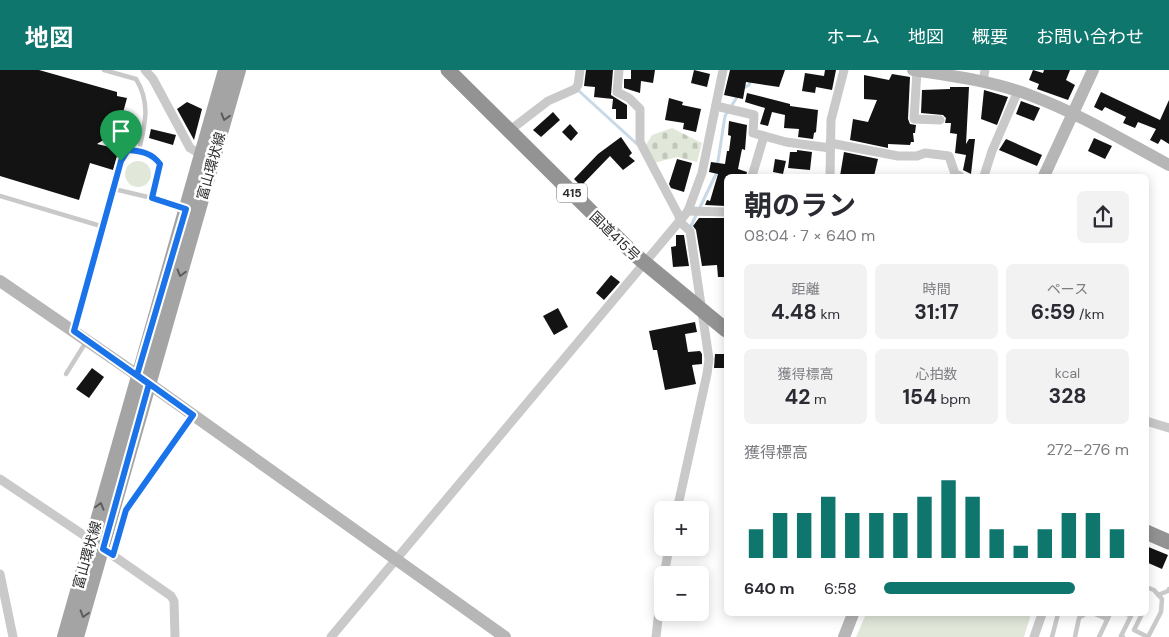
<!DOCTYPE html>
<html lang="ja">
<meta charset="utf-8">
<style>
:root{--surface:#fff;--page:#f2f2f3;--text:#2b2b33;--muted:#7c7c81;--accent:#0f766e}
body{margin:0;font-family:"DM Sans","Noto Sans JP",sans-serif;background:var(--page);color:var(--text);height:100vh;display:flex;flex-direction:column;font-size:19px;white-space:nowrap}
*{box-sizing:border-box;margin:0}
p{font-size:16px;color:var(--muted)}
.icon{flex:none;width:28px;height:28px;fill:none;stroke:currentColor;stroke-width:2;stroke-linecap:round;stroke-linejoin:round}
.map{position:relative;flex:1;overflow:hidden}
.side{position:absolute;left:724px;top:104px;width:425px;height:442px;display:flex;flex-direction:column;background:var(--surface);border-radius:8px;box-shadow:0 2px 12px #0003}
.side>*{flex:none}
.controls{position:absolute;left:654px;top:431px;display:grid;gap:10px}
.controls a{display:grid;place-items:center;width:55px;height:55px;border-radius:8px;background:var(--surface);box-shadow:0 2px 12px #0003;font-size:25px}
.pin{position:absolute;display:grid;place-items:center;width:42px;height:42px;color:#fff;margin:-51px -21px;border-radius:50% 50% 50% 0;rotate:-45deg;box-shadow:0 0 5px #0007}
.pin .icon{rotate:45deg}
.round{display:grid;place-items:center;flex:none;width:52px;height:52px;border-radius:8px;background:var(--page)}
.overview{display:flex;align-items:center;justify-content:space-between;height:85px;padding:0 20px}
h1{font-size:28px;font-weight:700;line-height:38px}
.stats{display:grid;grid-template-columns:repeat(3,1fr);gap:8px;height:85px;padding:5px 20px}
.stats div{display:grid;align-content:center;border-radius:8px;background:var(--page);text-align:center}
.stats b{font-size:21px;font-weight:700}
.stats small{font-size:14px;font-weight:400}
.stats p{font-size:14px}
.chart{height:140px;padding:10px 20px}
.chart p{display:flex;justify-content:space-between}
.chart svg{width:100%;height:90px;margin-top:5px;stroke:var(--accent);stroke-width:6}
ul{padding:0 20px;list-style:none;font-size:16px}
li{display:grid;grid-template-columns:80px 60px 1fr;align-items:center;height:38px}
li i{height:12px;border-radius:6px;background:var(--accent)}
header{display:flex;align-items:center;gap:30px;box-sizing:border-box;height:70px;padding:0 25px;background:var(--accent);color:#fff}
header strong{font-size:24px}
nav{display:flex;gap:28px;margin-inline-start:auto;font-size:18px}
.map>svg:first-child{display:block}
.grass{fill:#e1e8da}
.cemetery{fill:url(#cemetery-stones)}
.lines{fill:none;stroke-linecap:round;stroke-linejoin:round}
.stream{stroke:#c7d9e7;stroke-width:3}
.building{fill:#131313}
.lane{stroke:#c9c9c9;stroke-width:4.5}
.street{stroke:#c9c9c9;stroke-width:9}
.secondary{stroke:#b6b6b6;stroke-width:12}
.primary{stroke:#a4a4a4;stroke-width:14}
.highway{stroke:#939393;stroke-width:15}
.oneway{stroke:#5c5c5c}
.route-casing{stroke:#fff;stroke-width:10}
.route{stroke:#1a73e8;stroke-width:6}
.labels{text-anchor:middle;stroke-width:5;stroke-linejoin:round;paint-order:stroke}
.shield{fill:#fff;stroke:#6b6b6b;stroke-width:1}
.shield-label{font-size:12px;font-weight:bold;fill:#2c2c2c}
.street-label{font-size:14px;fill:#2c2c2c;stroke:#fff}
</style>
<header>
<strong>地図</strong>
<nav><a>ホーム</a><a>地図</a><a>概要</a><a>お問い合わせ</a></nav>
</header>
<div class="map">
<svg width="1169" height="567" viewBox="0 0 1169 567">
<defs>
<pattern id="cemetery-stones" width="16" height="16" patternUnits="userSpaceOnUse" patternTransform="scale(1.25)"><rect width="16" height="16" fill="#e1e8da"/><path d="M2 7V4a2 2 0 0 1 4 0v3zM10 15v-3a2 2 0 0 1 4 0v3z" fill="#c1c7bb"/></pattern>
</defs>
<rect width="100%" height="100%" fill="#fff"/>
<g class="grass">
<circle cx="138" cy="104" r="13"/>
<polygon points="866,544 1031,544 1024,567 856,567"/>
</g>
<polygon class="cemetery" points="672,58 702,73 697,92 677,87 654,93 644,78 652,65"/>
<g class="lines">
<g class="stream">
<polyline points="742,19 749,15 751,10"/>
<polyline points="579,21 637,74"/>
<polyline points="689,160 716,104 725,46 739,24"/>
</g>
</g>
<g class="building">
<polygon points="0,0 39,0 117,22 117,26 127,28 121,50 131,53 97,74 119,79 113,100 90,93 79,130 0,106"/>
<polygon points="586,0 613,0 611,25 627,35 627,49 616,49 616,39 612,39 613,29 594,27 595,17 584,16"/>
<polygon points="631,0 655,0 653,13 641,11 640,23 624,18 624,9 631,9"/>
<polygon points="694,0 710,4 707,17 691,13"/>
<polygon points="730,0 785,0 779,17 746,12 743,29 724,25"/>
<polygon points="825,0 836,0 832,20 816,17 815,23 802,21 805,3 824,6"/>
<polygon points="1033,0 1043,3 1044,0 1070,0 1066,10 1075,15 1068,30 1037,19 1039,14 1029,10"/>
<polygon points="892,4 910,7 908,49 910,54 916,55 915,63 913,63 914,72 911,72 910,75 888,74 888,78 850,70 853,49 868,52 877,30 864,29 864,5 889,10"/>
<polygon points="950,17 969,17 966,74 969,69 975,69 971,104 963,100 966,85 955,83 957,64 950,63 951,53 945,53 946,48 943,45 921,43 922,20 950,19"/>
<polygon points="984,20 1008,27 997,55 981,49"/>
<polygon points="1101,22 1160,50 1169,30 1169,74 1161,69 1158,74 1150,70 1156,59 1138,52 1135,58 1123,53 1126,47 1105,37 1102,41 1094,37"/>
<polygon points="747,23 790,34 790,36 818,40 816,62 814,63 813,69 798,67 799,59 784,58 785,45 772,42 768,56 760,54 765,38 745,32"/>
<polygon points="669,28 683,32 682,35 701,39 696,62 683,59 684,53 665,50"/>
<polygon points="1021,31 1040,38 1034,51 1016,44"/>
<polygon points="187,32 202,39 194,70 177,39"/>
<polygon points="553,42 560,50 541,67 533,60"/>
<polygon points="729,51 747,55 745,80 742,79 738,99 747,102 746,106 726,106 726,136 705,135 707,130 710,131 718,104 709,102 711,92 725,94 727,81 729,81 731,66 728,65"/>
<polygon points="570,54 578,63 571,71 562,62"/>
<polygon points="151,59 176,65 173,75 149,68"/>
<polygon points="621,67 632,83 629,86 635,91 623,100 610,86 581,116 574,109 598,84"/>
<polygon points="1094,68 1112,76 1105,89 1088,81"/>
<polygon points="1006,69 1042,85 1037,96 999,80"/>
<polygon points="797,80 812,82 810,100 788,98 790,82 797,82"/>
<polygon points="844,82 878,89 874,106 840,106"/>
<polygon points="677,89 692,93 684,122 671,118 669,114"/>
<polygon points="775,89 786,91 783,104 773,102"/>
<polygon points="699,148 726,148 726,207 718,207 717,195 702,196 696,160 693,156"/>
<polygon points="676,165 684,165 689,196 673,197 671,177 676,176"/>
<polygon points="611,205 620,212 604,230 596,223"/>
<polygon points="558,238 568,257 554,265 543,246"/>
<polygon points="695,252 697,262 685,264 688,282 700,281 702,284 702,294 692,295 696,314 665,320 657,280 653,280 649,261"/>
<polygon points="715,284 726,284 726,298 714,298"/>
<polygon points="92,298 104,307 89,328 76,319"/>
<polygon points="1146,476 1168,485 1162,499 1146,492"/>
</g>
<g class="lines">
<g class="lane">
<polyline points="114,119 152,128 160,94 154,86 139,80"/>
<path d="M0 126 104 157 121 91 128 80H139C145 55 151 33 136 9L104 0"/>
<polyline points="152,128 184,139"/>
<polyline points="74,261 104,157"/>
<polyline points="66,304 86,272"/>
<polyline points="1146,517 1154,520 1162,529 1161,542 1148,567"/>
<polyline points="1158,525 1168,521 1169,519"/>
<polyline points="1095,544 1107,549"/>
<polyline points="1142,544 1134,560 1148,567"/>
<polyline points="1052,567 1058,544"/>
<polyline points="1075,567 1079,548 1085,544"/>
<polyline points="1099,567 1110,544"/>
<polyline points="1123,567 1121,566 1131,546 1127,544"/>
</g>
<g class="street">
<polyline points="145,0 153,9 190,78 205,87"/>
<polyline points="619,0 617,22 629,28 640,39 640,72 679,146 680,152 690,161 709,289 707,304 677,440"/>
<polyline points="917,1 914,49 940,50"/>
<polyline points="983,11 985,0"/>
<polyline points="716,36 754,45 753,63 786,72 830,78"/>
<polyline points="509,61 548,31 575,19 578,15 580,0"/>
<polyline points="830,73 898,86 917,86 925,83 949,86 955,104 960,106"/>
<polyline points="752,106 764,66"/>
<polyline points="830,106 831,50 844,0"/>
<polyline points="984,106 992,81 1018,21"/>
<polyline points="688,141 726,142"/>
<polyline points="1146,351 1169,358"/>
<polyline points="0,409 91,470"/>
<polyline points="108,482 171,526 174,531 175,567"/>
<polyline points="113,485 126,440 193,345"/>
<polyline points="0,504 13,567"/>
<polyline points="664,505 669,478"/>
<polyline points="331,567 688,141 702,103 723,0"/>
<polyline points="656,567 662,513"/>
<polyline points="1034,567 1042,544"/>
</g>
<g class="secondary">
<path d="M913 0C953 6 994 11 1032 26 1080 44 1124 71 1169 95"/>
<polyline points="1044,106 1093,0"/>
<polyline points="0,211 137,305 505,567"/>
<polyline points="844,567 853,544"/>
</g>
<g class="primary">
<polyline points="64,567 225,0"/>
<polyline points="77,567 239,0"/>
</g>
<g class="highway">
<polyline points="448,0 634,184 726,260"/>
<polyline points="1146,462 1169,472"/>
</g>
</g>
<defs><path id="oneway-chevron" d="M-2-3.5L2.5 0L-2 3.5" fill="none" stroke-width="1.6" stroke-linecap="round" stroke-linejoin="round" transform="scale(1.25)"/></defs>
<g class="oneway">
<use href="#oneway-chevron" transform="translate(225 47) rotate(107)"/>
<use href="#oneway-chevron" transform="translate(181 203) rotate(106)"/>
<use href="#oneway-chevron" transform="translate(100 436) rotate(-74)"/>
<use href="#oneway-chevron" transform="translate(84 544) rotate(107)"/>
</g>
<g class="lines">
<g class="route-casing">
<path id="route" d="M121 91 74 261 149 314 103 479 113 485 126 440 193 345 137 305 186 139 152 128 160 94C152 83 141 81 128 80L121 91"/>
</g>
<use href="#route" class="route"/>
</g>
<g class="labels">
<rect class="shield" x="557" y="113.5" width="30" height="19" rx="4"/>
<g class="shield-label">
<text x="572" y="127">415</text>
</g>
<g class="street-label">
<text transform="translate(211 96) rotate(-74)" y="5">富山環状線</text>
<text transform="translate(615 166) rotate(44)" y="5">国道415号</text>
<text transform="translate(87 485) rotate(-74)" y="5">富山環状線</text>
</g>
</g>
</svg>
<div class="controls">
<a>+</a>
<a>−</a>
</div>
<div class="pin" style="left:121px;top:91px;background:#1e9e55"><svg class="icon" aria-label="arrive" viewBox="0 0 24 24"><path d="M6 21V4h12l-3 4 3 4H6"/></svg></div>
<section class="side">
<div class="overview"><div><h1>朝のラン</h1><p>08:04 · 7 × 640 m</p></div><a class="round"><svg class="icon" aria-label="share" viewBox="0 0 24 24"><path d="M12 15V3M7 8l5-5 5 5M5 13v7h14v-7"/></svg></a></div>
<div class="stats">
<div><p>距離</p><b>4.48<small> km</small></b></div>
<div><p>時間</p><b>31:17</b></div>
<div><p>ペース</p><b>6:59<small> /km</small></b></div>
</div>
<div class="stats">
<div><p>獲得標高</p><b>42<small> m</small></b></div>
<div><p>心拍数</p><b>154<small> bpm</small></b></div>
<div><p>kcal</p><b>328</b></div>
</div>
<div class="chart"><p><span>獲得標高</span>272–276 m</p>
<svg viewBox="0 0 160 44" preserveAspectRatio="none"><path d="M5 44V30M15 44V22M25 44V22M35 44V14M45 44V22M55 44V22M65 44V22M75 44V14M85 44V6M95 44V14M105 44V30M115 44V38M125 44V30M135 44V22M145 44V22M155 44V30"/></svg>
</div>
<ul>
<li><b>640 m</b>6:58<i style="width:78%"></i></li>
</ul>
</section>
</div>
